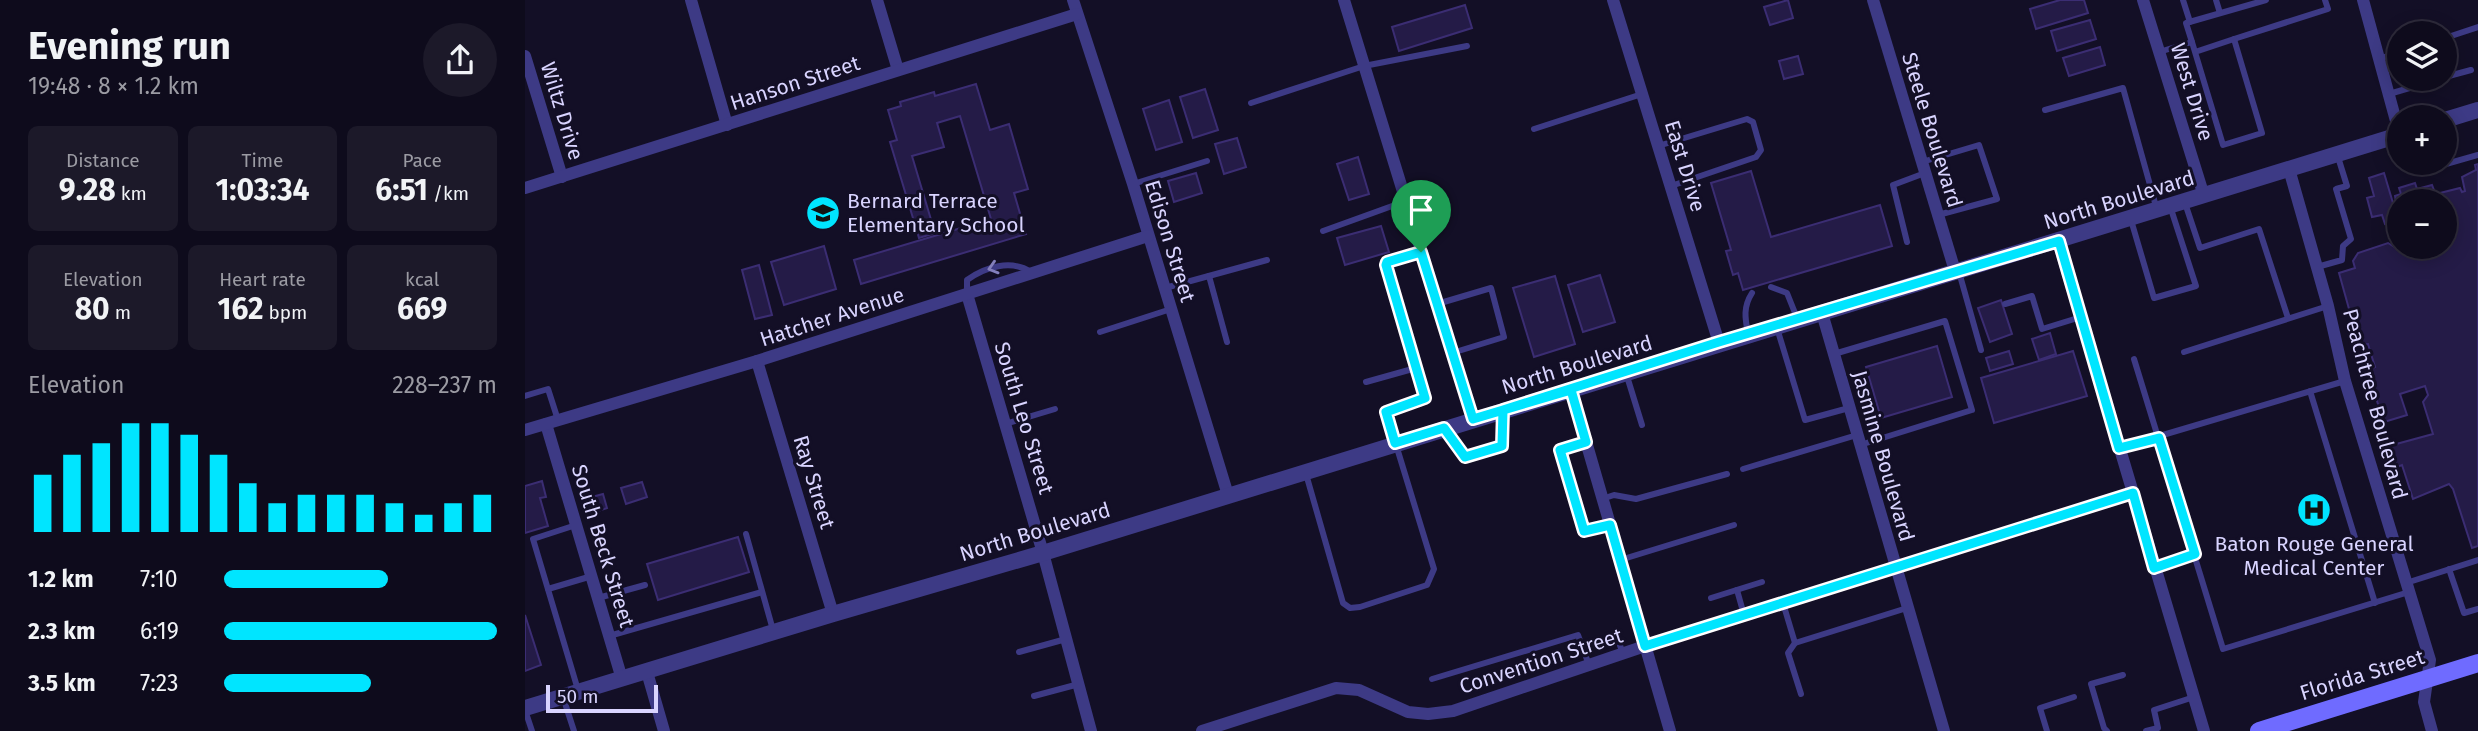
<!DOCTYPE html>
<meta charset="utf-8">
<style>
:root{--surface:#0e0b1c;--page:#1c1929;--text:#f1f3f6;--muted:#9b9ba3;--line:#2e2b3b;--accent:#00e5ff}
body{margin:0;font-family:"Fira Sans",sans-serif;background:var(--page);color:var(--text);height:100vh;display:flex;flex-direction:column;font-size:26px;white-space:nowrap}
*{box-sizing:border-box;margin:0}
p{font-size:23px;color:var(--muted)}
.icon{flex:none;width:38px;height:38px;fill:none;stroke:currentColor;stroke-width:2;stroke-linecap:round;stroke-linejoin:round}
.map{position:relative;flex:1;overflow:hidden}
.sheet{display:flex;flex-direction:column;background:var(--surface);width:525px}
.sheet>*{flex:none}
.controls{position:absolute;left:1862px;top:21px;display:grid;gap:14px}
.controls a{display:grid;place-items:center;width:70px;height:70px;border-radius:50%;background:var(--surface);box-shadow:0 4px 18px #0003,0 0 0 2px var(--line);font-size:35px}
.scale{position:absolute;left:21px;bottom:18px;width:112px;box-sizing:border-box;padding-left:7px;border:4px solid #d9d4ff;border-top:0;font-size:19px;line-height:24px;white-space:nowrap;color:#d9d4ff;-webkit-text-stroke:5px #130f26;paint-order:stroke}
.pin{position:absolute;display:grid;place-items:center;width:60px;height:60px;color:#fff;margin:-72px -30px;border-radius:50% 50% 50% 0;rotate:-45deg;box-shadow:0 0 7px #0007}
.pin .icon{rotate:45deg}
.round{display:grid;place-items:center;flex:none;width:74px;height:74px;border-radius:37px;background:var(--page)}
.head{display:flex;align-items:center;justify-content:space-between;height:119px;padding:0 28px}
h1{font-size:38px;font-weight:700;line-height:52px}
.figures{display:grid;grid-template-columns:repeat(3,1fr);gap:10px;height:119px;padding:7px 28px}
.figures div{display:grid;align-content:center;border-radius:10px;background:var(--page);text-align:center}
.figures b{font-size:30px;font-weight:700}
.figures small{font-size:19px;font-weight:400}
.figures p{font-size:19px}
.chart{height:196px;padding:14px 28px}
.chart p{display:flex;justify-content:space-between}
.chart svg{width:100%;height:126px;margin-top:7px;stroke:var(--accent);stroke-width:6}
ul{padding:0 28px;list-style:none;font-size:23px}
li{display:grid;grid-template-columns:112px 84px 1fr;align-items:center;height:52px}
li i{height:18px;border-radius:9px;background:var(--accent)}
main{display:flex;flex:1;min-height:0}
.map>svg:first-child{display:block}
.building{fill:#241b47;stroke:#3b2d73;stroke-width:2}
.lines{fill:none;stroke-linecap:round;stroke-linejoin:round}
.service{stroke:#3d3a85;stroke-width:6}
.minor{stroke:#3d3a85;stroke-width:12}
.tertiary{stroke:#3d3a85;stroke-width:16}
.secondary{stroke:#6f6bff;stroke-width:18}
.oneway{stroke:#837fbc}
.route-casing{stroke:#fff;stroke-width:14}
.route{stroke:#00e5ff;stroke-width:9}
.labels{text-anchor:middle;stroke-width:6;stroke-linejoin:round;paint-order:stroke}
.street-label{font-size:21px;fill:#d9d4ff;stroke:#130f26}
.poi-label{font-size:21px;fill:#d9d4ff;stroke:#130f26;text-anchor:start}
</style>
<main>
<section class="sheet">
<div class="head"><div><h1>Evening run</h1><p>19:48 · 8 × 1.2 km</p></div><a class="round"><svg class="icon" aria-label="share" viewBox="0 0 24 24"><path d="M12 15V3M7 8l5-5 5 5M5 13v7h14v-7"/></svg></a></div>
<div class="figures">
<div><p>Distance</p><b>9.28<small> km</small></b></div>
<div><p>Time</p><b>1:03:34</b></div>
<div><p>Pace</p><b>6:51<small> /km</small></b></div>
</div>
<div class="figures">
<div><p>Elevation</p><b>80<small> m</small></b></div>
<div><p>Heart rate</p><b>162<small> bpm</small></b></div>
<div><p>kcal</p><b>669</b></div>
</div>
<div class="chart"><p><span>Elevation</span>228–237 m</p>
<svg viewBox="0 0 160 44" preserveAspectRatio="none"><path d="M5 44V24M15 44V17M25 44V13M35 44V6M45 44V6M55 44V10M65 44V17M75 44V27M85 44V34M95 44V31M105 44V31M115 44V31M125 44V34M135 44V38M145 44V34M155 44V31"/></svg>
</div>
<ul>
<li><b>1.2 km</b>7:10<i style="width:60%"></i></li>
<li><b>2.3 km</b>6:19<i style="width:100%"></i></li>
<li><b>3.5 km</b>7:23<i style="width:54%"></i></li>
</ul>
</section>
<div class="map">
<svg width="1953" height="731" viewBox="0 0 1953 731">
<rect width="100%" height="100%" fill="#130f26"/>
<g class="building">
<polygon points="1263,0 1268,18 1245,25 1239,7"/>
<polygon points="1535,0 1559,0 1563,13 1511,29 1505,9"/>
<polygon points="940,5 947,28 874,51 867,27"/>
<polygon points="1565,20 1571,39 1532,51 1526,31"/>
<polygon points="1575,47 1580,65 1544,76 1538,58"/>
<polygon points="1273,56 1278,74 1259,79 1254,61"/>
<polygon points="451,84 465,130 484,124 503,189 489,193 501,234 336,284 329,260 466,219 435,116 412,123 419,147 387,156 410,233 394,238 365,142 372,140 363,110 376,106 375,102 409,92 410,96"/>
<polygon points="680,89 693,130 668,138 655,97"/>
<polygon points="644,100 657,142 631,150 618,109"/>
<polygon points="712,138 721,167 699,174 690,144"/>
<polygon points="833,157 844,194 824,200 812,164"/>
<polygon points="1953,164 1953,546 1947,548 1928,489 1924,484 1888,499 1877,465 1872,467 1864,446 1908,434 1898,402 1903,395 1900,386 1875,394 1882,415 1859,422 1842,371 1850,367 1843,344 1834,345 1814,273 1830,268 1828,261 1833,253 1863,243 1881,254 1887,252 1885,247 1920,247 1920,201 1874,201 1874,220 1860,224 1857,215 1847,217 1842,198 1849,196 1844,178 1859,173 1868,203 1871,202 1870,196 1876,194 1874,188 1890,183 1892,189 1907,185 1912,198 1916,197 1915,193 1935,188 1937,192 1940,191 1937,177 1951,170 1950,165"/>
<polygon points="1226,171 1246,237 1355,205 1367,246 1218,290 1213,273 1208,275 1201,251 1206,250 1186,183"/>
<polygon points="671,173 677,193 649,202 643,181"/>
<polygon points="856,226 864,252 820,265 812,238"/>
<polygon points="299,246 311,289 259,305 246,262"/>
<polygon points="234,265 247,315 230,319 217,270"/>
<polygon points="1075,275 1090,322 1058,332 1043,285"/>
<polygon points="1030,276 1050,344 1009,357 988,288"/>
<polygon points="1476,300 1487,334 1465,342 1453,308"/>
<polygon points="1525,333 1531,354 1514,360 1507,339"/>
<polygon points="1412,346 1427,397 1356,418 1341,367"/>
<polygon points="1484,351 1488,364 1465,371 1461,358"/>
<polygon points="1548,351 1562,396 1469,423 1456,378"/>
<polygon points="17,481 21,497 15,498 23,526 0,533 0,486"/>
<polygon points="117,482 122,497 101,504 96,488"/>
<polygon points="78,494 82,508 67,513 63,498"/>
<polygon points="213,537 224,572 133,600 122,564"/>
<polygon points="0,615 16,665 0,671"/>
</g>
<g class="lines">
<g class="service">
<polyline points="1658,0 1665,22"/>
<polyline points="1691,0 1695,13"/>
<polyline points="1920,38 1953,27"/>
<polyline points="1709,39 1803,9 1800,0"/>
<polyline points="1667,42 1661,23 1741,0"/>
<polyline points="1634,52 1667,42 1670,52 1698,145 1737,133 1709,39 1670,52"/>
<polyline points="1854,59 1874,52"/>
<polyline points="1920,77 1946,70"/>
<polyline points="1864,94 1915,79"/>
<polyline points="726,103 839,66 942,46"/>
<polyline points="1520,110 1598,88 1632,210"/>
<polyline points="1009,129 1117,94"/>
<polyline points="1133,146 1222,119 1228,122 1236,150 1231,157 1146,186"/>
<polyline points="1397,162 1454,145 1472,199 1413,215"/>
<polyline points="1899,163 1907,168 1953,155"/>
<polyline points="608,184 682,161"/>
<polyline points="1660,203 1675,248 1734,229 1763,318"/>
<polyline points="1606,220 1629,298 1671,286 1645,206"/>
<polyline points="798,231 881,201"/>
<polyline points="1382,242 1368,185 1400,173"/>
<polyline points="1792,267 1817,260 1818,246 1826,239 1811,189 1822,186 1813,157"/>
<polyline points="1434,272 1456,350"/>
<polyline points="684,276 702,342"/>
<polyline points="1246,287 1262,293 1272,318"/>
<polyline points="640,288 742,260"/>
<path d="M442 294V280C460 267 486 259 506 272"/>
<polyline points="912,304 966,288 979,337 927,353"/>
<polyline points="1480,304 1507,296 1517,329 1556,317"/>
<polyline points="1252,328 1280,420 1324,408"/>
<polyline points="575,332 646,309"/>
<path d="M1223 334C1220 318 1218 307 1227 293"/>
<polyline points="1659,352 1803,306"/>
<polyline points="1309,354 1420,321 1447,410 1335,445"/>
<polyline points="1609,359 1698,649 1884,592"/>
<polyline points="1101,373 1117,425"/>
<polyline points="841,382 891,368"/>
<polyline points="1785,391 1850,603"/>
<polyline points="0,396 23,389 33,420"/>
<polyline points="480,424 530,409"/>
<polyline points="920,430 940,457 977,446 978,413"/>
<polyline points="1061,442 1035,450 1059,532 1085,525"/>
<polyline points="1594,448 1820,381"/>
<polyline points="1218,469 1332,435"/>
<polyline points="781,474 818,603 825,608 835,607 902,585 909,569 861,412 900,398 861,265 862,262 896,252"/>
<polyline points="1077,499 1089,495 1111,499 1202,474"/>
<polyline points="51,525 8,539 53,690"/>
<polyline points="221,534 248,630"/>
<polyline points="1095,560 1209,525"/>
<polyline points="1631,568 1670,554"/>
<polyline points="1924,569 1939,613 1953,609"/>
<polyline points="1881,583 1953,560"/>
<polyline points="23,589 67,576"/>
<polyline points="1212,590 1219,615"/>
<polyline points="73,598 120,585"/>
<polyline points="1186,598 1237,582"/>
<polyline points="1258,603 1270,643 1382,608"/>
<polyline points="1090,631 1098,654"/>
<polyline points="84,636 237,592"/>
<polyline points="1270,643 1263,653 1276,694"/>
<polyline points="494,652 541,639"/>
<polyline points="907,679 1053,635 1064,665"/>
<polyline points="509,696 554,684"/>
<polyline points="38,697 49,731"/>
<polyline points="0,710 7,731"/>
<polyline points="1522,731 1515,708 1549,697"/>
<polyline points="1582,731 1579,728 1566,684 1598,675"/>
<polyline points="1621,731 1633,728 1629,710 1669,697"/>
</g>
<g class="minor">
<polyline points="166,0 202,125"/>
<polyline points="352,0 373,70"/>
<polyline points="548,0 608,184 703,495"/>
<polyline points="819,0 948,419"/>
<polyline points="1088,0 1194,343"/>
<polyline points="1348,0 1430,271"/>
<polyline points="1618,0 1679,196"/>
<polyline points="1838,0 1874,132"/>
<polyline points="0,56 37,177"/>
<polyline points="1764,169 1803,306 1820,381 1905,660 1899,702 1907,731"/>
<polyline points="0,188 552,14"/>
<polyline points="1533,241 1679,731"/>
<polyline points="442,294 518,553 566,731"/>
<polyline points="1297,313 1419,731"/>
<polyline points="232,361 308,614"/>
<polyline points="1046,390 1145,731"/>
<polyline points="21,424 97,679"/>
<polyline points="0,430 232,361 623,236"/>
<polyline points="122,672 139,731"/>
<polyline points="677,731 811,688 834,690 883,712 903,714 928,711 1120,646 1608,493"/>
</g>
<g class="tertiary">
<polyline points="1920,120 1953,110"/>
<polyline points="0,708 308,614 518,553 1874,135"/>
</g>
<polyline class="secondary" points="1734,731 1953,663"/>
</g>
<defs><path id="oneway-chevron" d="M-2-3.5L2.5 0L-2 3.5" fill="none" stroke-width="1.6" stroke-linecap="round" stroke-linejoin="round" transform="scale(1.75)"/></defs>
<use class="oneway" href="#oneway-chevron" transform="translate(468 268) rotate(163)"/>
<g class="lines">
<g class="route-casing">
<polyline id="route" points="896,252 948,419 1046,390 1061,442 1035,450 1059,531 1085,525 1120,646 1608,493 1629,568 1670,554 1634,438 1594,448 1534,241 1194,342 978,410 977,446 940,457 919,428 870,443 861,412 900,398 861,265 862,262 896,252"/>
</g>
<use href="#route" class="route"/>
</g>
<defs>
<g id="school-disc" transform="scale(1.75)"><circle r="9.5" fill="#00e5ff" stroke="#130f26"/><path d="M0-5L7-2L0 1L-7-2ZM-4 1L0 2.5L4 1V4Q0 6-4 4Z" fill="#111"/></g>
<g id="hospital-disc" transform="scale(1.75)"><circle r="9.5" fill="#00e5ff" stroke="#130f26"/><path d="M-5-5h3v3.5h4V-5h3V5h-3V1.5h-4V5h-3Z" fill="#111"/></g>
</defs>
<g fill-rule="evenodd">
<use href="#school-disc" x="298" y="213"/>
<use href="#hospital-disc" x="1789" y="510"/>
</g>
<g class="labels">
<g class="street-label">
<text transform="translate(270 83) rotate(-18)" y="7">Hanson Street</text>
<text transform="translate(1667 92) rotate(73)" y="7">West Drive</text>
<text transform="translate(37 111) rotate(73)" y="7">Wiltz Drive</text>
<text transform="translate(1407 130) rotate(73)" y="7">Steele Boulevard</text>
<text transform="translate(1160 166) rotate(73)" y="7">East Drive</text>
<text transform="translate(1594 200) rotate(-17)" y="7">North Boulevard</text>
<text transform="translate(645 241) rotate(73)" y="7">Edison Street</text>
<text transform="translate(307 317) rotate(-18)" y="7">Hatcher Avenue</text>
<text transform="translate(1052 365) rotate(-17)" y="7">North Boulevard</text>
<text transform="translate(1850 404) rotate(75)" y="7">Peachtree Boulevard</text>
<text transform="translate(499 418) rotate(73)" y="7">South Leo Street</text>
<text transform="translate(1358 456) rotate(74)" y="7">Jasmine Boulevard</text>
<text transform="translate(289 482) rotate(73)" y="7">Ray Street</text>
<text transform="translate(510 532) rotate(-17)" y="7">North Boulevard</text>
<text transform="translate(78 546) rotate(73)" y="7">South Beck Street</text>
<text transform="translate(1016 661) rotate(-18)" y="7">Convention Street</text>
<text transform="translate(1837 675) rotate(-17)" y="7">Florida Street</text>
</g>
<g class="poi-label">
<text x="322" y="208">Bernard Terrace<tspan x="322" dy="24">Elementary School</tspan></text>
<text x="1789" y="551" text-anchor="middle">Baton Rouge General<tspan x="1789" dy="24">Medical Center</tspan></text>
</g>
</g>
</svg>
<div class="controls">
<a><svg class="icon" aria-label="layers" viewBox="0 0 24 24"><path d="M12 4l9 5-9 5-9-5zM3 14l9 5 9-5"/></svg></a>
<a>+</a>
<a>−</a>
</div>
<div class="scale">50 m</div>
<div class="pin" style="left:896px;top:252px;background:#1e9e55"><svg class="icon" aria-label="arrive" viewBox="0 0 24 24"><path d="M6 21V4h12l-3 4 3 4H6"/></svg></div>
</div>
</main>
